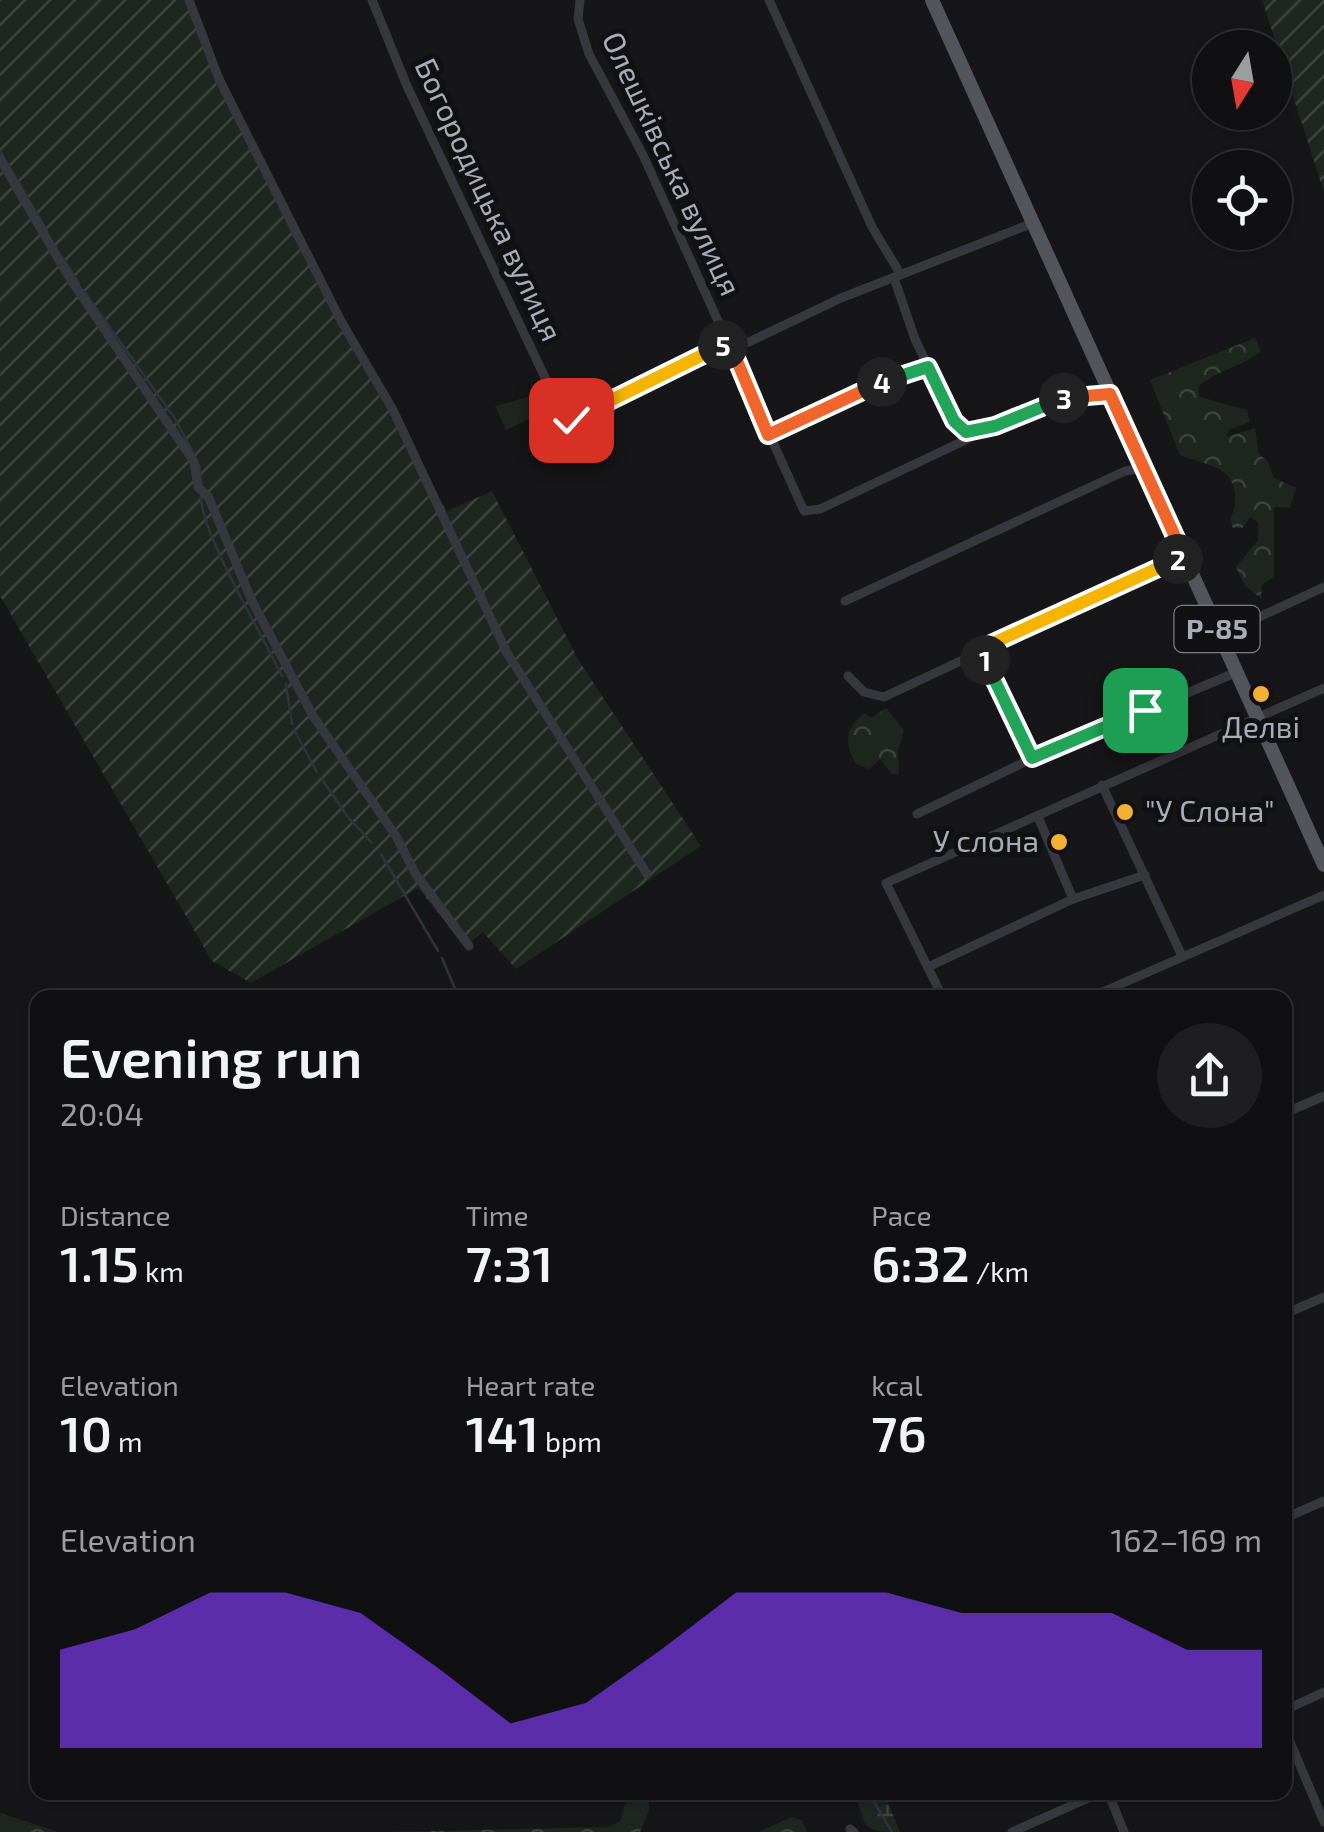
<!DOCTYPE html>
<meta charset="utf-8">
<style>
:root{--surface:#101012;--page:#1e1e20;--text:#f1f3f6;--muted:#9c9d9f;--line:#303032;--accent:#7c3aed}
body{margin:0;font-family:"Exo 2",sans-serif;background:var(--page);color:var(--text);height:100vh;display:flex;flex-direction:column;font-size:38px;white-space:nowrap}
*{box-sizing:border-box;margin:0}
p{font-size:32px;color:var(--muted)}
.icon{flex:none;width:55px;height:55px;fill:none;stroke:currentColor;stroke-width:2;stroke-linecap:round;stroke-linejoin:round}
.map{position:relative;flex:1;overflow:hidden}
.sheet{position:absolute;left:30px;top:990px;width:1262px;height:810px;display:flex;flex-direction:column;background:var(--surface);border-radius:20px;box-shadow:0 2px 8px #0004,0 0 0 2px var(--line)}
.sheet>*{flex:none}
.needle{width:65px;rotate:191deg}
.tools{position:absolute;left:1192px;top:30px;display:grid;gap:20px}
.tools a{display:grid;place-items:center;width:100px;height:100px;border-radius:50%;background:var(--surface);box-shadow:0 2px 8px #0004,0 0 0 2px var(--line);font-size:50px}
.pin{position:absolute;display:grid;place-items:center;width:85px;height:85px;color:#fff;margin:-42px;border-radius:20px;box-shadow:0 5px 15px #0006}
.km{position:absolute;width:50px;height:50px;margin:-25px;border-radius:50%;background:#222;color:#fff;font-size:28px;line-height:50px;text-align:center}
.round{display:grid;place-items:center;flex:none;width:105px;height:105px;border-radius:52px;background:var(--page)}
.headline{display:flex;align-items:center;justify-content:space-between;height:170px;padding:0 30px}
h1{font-size:55px;font-weight:600;line-height:75px}
.metrics{display:grid;grid-template-columns:repeat(3,1fr);gap:15px;height:170px;padding:10px 30px}
.metrics div{display:grid;align-content:center}
.metrics b{font-size:50px;font-weight:600}
.metrics small{font-size:28px;font-weight:400}
.metrics p{font-size:28px}
.chart{height:280px;padding:20px 30px}
.chart p{display:flex;justify-content:space-between}
.chart svg{width:100%;height:180px;margin-top:10px;fill:var(--accent);opacity:.7}
.map>svg:first-child{display:block}
.forest{fill:url(#forest-crowns)}
.wetland{fill:url(#wetland-marsh)}
.garden{fill:url(#garden-furrows)}
.pitch{fill:#1e261f}
.lines{fill:none;stroke-linecap:round;stroke-linejoin:round}
.stream{stroke:#2c353c;stroke-width:2.5}
.minor{stroke:#37383d;stroke-width:9}
.primary{stroke:#53555c;stroke-width:14}
.split-1-casing{stroke:#fff;stroke-width:20}
.split-2-casing{stroke:#fff;stroke-width:20}
.split-3-casing{stroke:#fff;stroke-width:20}
.split-4-casing{stroke:#fff;stroke-width:20}
.split-5-casing{stroke:#fff;stroke-width:20}
.split-6-casing{stroke:#fff;stroke-width:20}
.split-1{stroke:#22a559;stroke-width:12}
.split-2{stroke:#f5b400;stroke-width:12}
.split-3{stroke:#f0652b;stroke-width:12}
.split-4{stroke:#22a559;stroke-width:12}
.split-5{stroke:#f0652b;stroke-width:12}
.split-6{stroke:#f5b400;stroke-width:12}
.poi-dot{fill:#f2b134;stroke:#111113;stroke-width:4}
.labels{text-anchor:middle;stroke-width:10;stroke-linejoin:round;paint-order:stroke}
.shield{fill:#111113;stroke:#7b7e86;stroke-width:2.5}
.shield-label{font-size:28px;font-weight:bold;fill:#a8adb8}
.street-label{font-size:30px;fill:#a8adb8;stroke:#111113}
.poi-label{font-size:30px;fill:#a8adb8;stroke:#111113}
</style>
<div class="map">
<svg width="1324" height="1832" viewBox="0 0 1324 1832">
<defs>
<pattern id="forest-crowns" width="20" height="18" patternUnits="userSpaceOnUse" patternTransform="scale(2.5)"><rect width="20" height="18" fill="#1e261f"/><path d="M2 6a3 3 0 1 1 6 0M12 15a3 3 0 1 1 6 0" fill="none" stroke="#3c433d"/></pattern>
<pattern id="wetland-marsh" width="20" height="14" patternUnits="userSpaceOnUse" patternTransform="scale(2.5)"><rect width="20" height="14" fill="#1e261f"/><path d="M1 5h8M5 5V1M11 12h8M15 12V8" fill="none" stroke="#3c433d"/></pattern>
<pattern id="garden-furrows" width="10" height="10" patternUnits="userSpaceOnUse" patternTransform="scale(2.5)"><rect width="10" height="10" fill="#1e261f"/><path d="M-1 1l2-2M0 10L10 0M9 11l2-2" fill="none" stroke="#3c433d"/></pattern>
</defs>
<rect width="100%" height="100%" fill="#161618"/>
<g class="forest">
<path d="M1255 338 1261 351C1243 367 1216 370 1198 387L1200 397 1247 410 1250 422 1229 430 1226 437 1255 428 1259 454 1268 462 1274 478 1296 488 1290 508 1274 507V576L1262 585 1261 598 1245 586 1236 567 1258 540V523L1251 517 1242 528H1233C1228 517 1234 515 1235 504 1239 466 1207 466 1180 455L1150 380Z"/>
<path d="M886 708 904 730 898 751 899 774H892L880 759 869 769 856 764C844 744 845 726 865 713L871 718Z"/>
<polygon points="628,1793 648,1793 649,1810 640,1832 387,1832 607,1827 620,1822"/>
<polygon points="0,1813 58,1832 0,1832"/>
<polygon points="792,1817 802,1820 807,1832 758,1832"/>
</g>
<path class="wetland" d="M854 1793H884L900 1832C857 1832 868 1826 854 1793Z"/>
<g class="garden">
<polygon points="0,0 190,0 199,29 408,448 447,511 492,491 579,661 701,846 516,969 483,932 465,947 418,888 251,983 212,961 0,596"/>
<polygon points="1262,0 1324,0 1324,192"/>
</g>
<polygon class="pitch" points="542,393 549,410 506,430 495,406"/>
<g class="lines">
<g class="stream">
<polyline points="0,151 47,231"/>
<polyline points="62,257 79,283"/>
<polyline points="83,290 171,413"/>
<polyline points="173,415 194,454"/>
<polyline points="199,465 202,487"/>
<path d="M201 495C199 530 264 638 282 676"/>
<polyline points="286,684 292,724"/>
<polyline points="294,730 317,772"/>
<polyline points="322,779 347,816 372,843"/>
<polyline points="381,854 438,951"/>
<polyline points="442,958 459,998"/>
<polyline points="868,1792 892,1832"/>
</g>
<g class="minor">
<polyline points="189,0 219,79 341,321 393,410 507,653 647,874"/>
<polyline points="372,0 407,86 575,441"/>
<polyline points="580,0 578,19 589,54 643,155 804,511 820,509 995,426"/>
<polyline points="769,0 872,227 901,275"/>
<polyline points="0,159 69,277 194,462 198,487 208,496 252,601 313,716 396,836 415,873 469,946"/>
<polyline points="894,278 915,339 954,421 961,430 979,430"/>
<polyline points="564,419 579,417 722,345 749,342 841,298 1033,223"/>
<path d="M994 427C1034 410 1065 396 1110 394"/>
<polyline points="768,435 903,372 928,367"/>
<polyline points="845,601 1125,471 1144,468"/>
<polyline points="1220,635 1324,587"/>
<polyline points="980,649 1033,758"/>
<polyline points="848,676 864,692 884,697 1184,556"/>
<polyline points="1102,785 1182,956"/>
<polyline points="917,814 1033,758 1237,672"/>
<polyline points="1038,817 1073,899"/>
<polyline points="928,967 1073,899 1145,875"/>
<polyline points="943,998 886,883 1324,688"/>
<polyline points="1089,998 1324,895"/>
<polyline points="1285,1113 1324,1096"/>
<polyline points="1285,1314 1324,1297"/>
<polyline points="1285,1518 1324,1501"/>
<polyline points="1285,1710 1324,1692"/>
<polyline points="1285,1730 1324,1822"/>
<polyline points="1108,1792 1124,1832"/>
<polyline points="850,1829 854,1832"/>
<polyline points="1012,1832 1102,1792"/>
</g>
<polyline class="primary" points="932,0 1324,865"/>
</g>
<g class="lines">
<g class="split-1-casing">
<polyline id="split-1" points="985,660 1032,758 1145,710"/>
</g>
<g class="split-2-casing">
<polyline id="split-2" points="985,660 980,649 1178,559"/>
</g>
<g class="split-3-casing">
<polyline id="split-3" points="1064,398 1110,394 1184,556 1178,559"/>
</g>
<g class="split-4-casing">
<polyline id="split-4" points="882,382 928,367 954,421 966,432 995,426 1064,398"/>
</g>
<g class="split-5-casing">
<polyline id="split-5" points="723,345 730,344 768,435 882,382"/>
</g>
<g class="split-6-casing">
<polyline id="split-6" points="571,420 723,345"/>
</g>
<use href="#split-1" class="split-1"/>
<use href="#split-2" class="split-2"/>
<use href="#split-3" class="split-3"/>
<use href="#split-4" class="split-4"/>
<use href="#split-5" class="split-5"/>
<use href="#split-6" class="split-6"/>
</g>
<g class="poi-dot">
<circle cx="1261" cy="694" r="10"/>
<circle cx="1125" cy="812" r="10"/>
<circle cx="1059" cy="842" r="10"/>
</g>
<g class="labels">
<rect class="shield" x="1174.5" y="606" width="85" height="46" rx="8"/>
<g class="shield-label">
<text x="1217" y="639">Р-85</text>
</g>
<g class="street-label">
<text transform="translate(671 164) rotate(65)" y="10">Олешківська вулиця</text>
<text transform="translate(488 200) rotate(65)" y="10">Богородицька вулиця</text>
</g>
<g class="poi-label">
<text x="1261" y="738">Делві</text>
<text x="1145" y="822" text-anchor="start">"У Слона"</text>
<text x="1039" y="852" text-anchor="end">У слона</text>
</g>
</g>
</svg>
<div class="tools">
<a><svg class="needle" viewBox="-14 -14 28 28"><path d="M0-13l5 13h-10z" fill="#e53935"/><path d="M0 13l5-13h-10z" fill="#9c9d9f"/></svg></a>
<a><svg class="icon" aria-label="locate" viewBox="0 0 24 24"><circle cx="12" cy="12" r="6"/><path d="M12 2v4M12 18v4M2 12h4M18 12h4"/></svg></a>
</div>
<div class="pin" style="left:1145px;top:710px;background:#1e9e55"><svg class="icon" aria-label="arrive" viewBox="0 0 24 24"><path d="M6 21V4h12l-3 4 3 4H6"/></svg></div>
<div class="pin" style="left:571px;top:420px;background:#d93025"><svg class="icon" aria-label="check" viewBox="0 0 24 24"><path d="M5 12l5 5 9-10"/></svg></div>
<b class="km" style="left:985px;top:660px">1</b>
<b class="km" style="left:1178px;top:559px">2</b>
<b class="km" style="left:1064px;top:398px">3</b>
<b class="km" style="left:882px;top:382px">4</b>
<b class="km" style="left:723px;top:345px">5</b>
<section class="sheet">
<div class="headline"><div><h1>Evening run</h1><p>20:04</p></div><a class="round"><svg class="icon" aria-label="share" viewBox="0 0 24 24"><path d="M12 15V3M7 8l5-5 5 5M5 13v7h14v-7"/></svg></a></div>
<div class="metrics">
<div><p>Distance</p><b>1.15<small> km</small></b></div>
<div><p>Time</p><b>7:31</b></div>
<div><p>Pace</p><b>6:32<small> /km</small></b></div>
</div>
<div class="metrics">
<div><p>Elevation</p><b>10<small> m</small></b></div>
<div><p>Heart rate</p><b>141<small> bpm</small></b></div>
<div><p>kcal</p><b>76</b></div>
</div>
<div class="chart"><p><span>Elevation</span>162–169 m</p>
<svg viewBox="0 0 160 44" preserveAspectRatio="none"><path d="M0 44V20L10 15L20 6L30 6L40 11L50 24L60 38L70 33L80 20L90 6L100 6L110 6L120 11L130 11L140 11L150 20L160 20V44z"/></svg>
</div>
</section>
</div>
